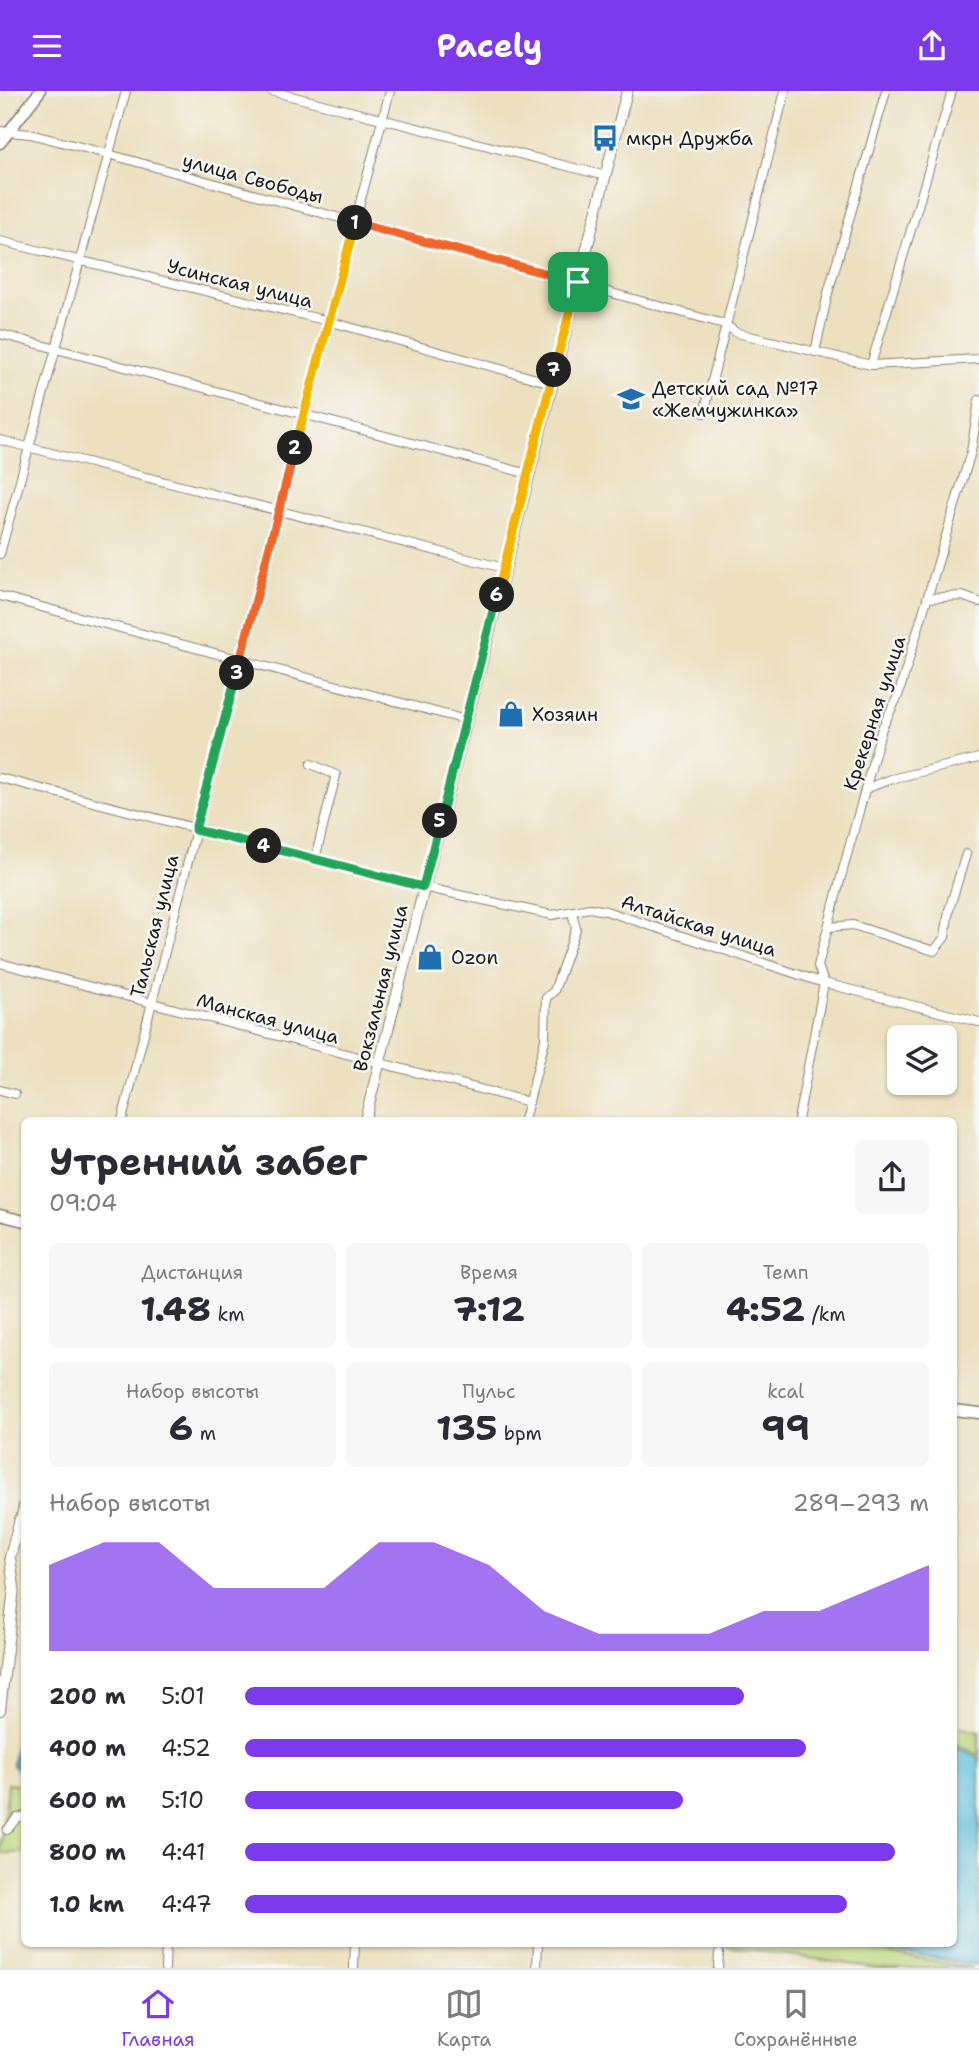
<!DOCTYPE html>
<html lang="ru">
<meta charset="utf-8">
<style>
:root{--surface:#fff;--page:#f7f7f7;--text:#2b2b33;--muted:#7c7c81;--line:#e1e1e2;--accent:#7c3aed}
body{margin:0;font-family:"Shantell Sans",sans-serif;background:var(--page);color:var(--text);height:100vh;display:flex;flex-direction:column;font-size:26px;white-space:nowrap}
*{box-sizing:border-box;margin:0}
p{font-size:23px;color:var(--muted)}
.icon{flex:none;width:38px;height:38px;fill:none;stroke:currentColor;stroke-width:2;stroke-linecap:round;stroke-linejoin:round}
.map{position:relative;flex:1;overflow:hidden}
.panel{position:absolute;left:21px;top:1026px;width:936px;height:830px;display:flex;flex-direction:column;background:var(--surface);border-radius:10px;box-shadow:0 2px 5px #0004}
.panel>*{flex:none}
.controls{position:absolute;left:887px;top:934px;display:grid;gap:14px}
.controls a{display:grid;place-items:center;width:70px;height:70px;border-radius:10px;background:var(--surface);box-shadow:0 2px 5px #0004;font-size:35px}
.pin{position:absolute;display:grid;place-items:center;width:60px;height:60px;color:#fff;margin:-30px;border-radius:14px;box-shadow:0 4px 10px #0006}
.km{position:absolute;width:35px;height:35px;margin:-18px;border-radius:50%;background:#222;color:#fff;font-size:19px;line-height:35px;text-align:center}
.round{display:grid;place-items:center;flex:none;width:74px;height:74px;border-radius:10px;background:var(--page)}
.head{display:flex;align-items:center;justify-content:space-between;height:119px;padding:0 28px}
h1{font-size:38px;font-weight:700;line-height:52px}
.stats{display:grid;grid-template-columns:repeat(3,1fr);gap:10px;height:119px;padding:7px 28px}
.stats div{display:grid;align-content:center;border-radius:10px;background:var(--page);text-align:center}
.stats b{font-size:35px;font-weight:700}
.stats small{font-size:19px;font-weight:400}
.stats p{font-size:19px}
.chart{height:196px;padding:14px 28px}
.chart p{display:flex;justify-content:space-between}
.chart svg{width:100%;height:126px;margin-top:7px;fill:var(--accent);opacity:.7}
ul{padding:0 28px;list-style:none;font-size:23px}
li{display:grid;grid-template-columns:112px 84px 1fr;align-items:center;height:52px}
li i{height:18px;border-radius:9px;background:var(--accent)}
header{display:flex;justify-content:space-between;align-items:center;height:91px;padding:0 28px;background:var(--accent);color:#fff;font-size:32px;font-weight:700}
.dock{display:flex;justify-content:space-around;align-items:center;height:98px;border-top:2px solid var(--line);background:var(--surface);font-size:19px;color:var(--muted)}
.dock a{display:grid;justify-items:center;gap:4px}
.dock .selected{color:var(--accent)}
.map>svg:first-child{display:block}
.green{fill:#bbd57a;stroke:#6c784b;stroke-width:2}
.water{fill:#5cbedb;stroke:#3c6d7c;stroke-width:2}
.lines{fill:none;stroke-linecap:round;stroke-linejoin:round}
.minor-casing{stroke:#847e6e;stroke-width:10}
.tertiary-casing{stroke:#847e6e;stroke-width:12}
.secondary-casing{stroke:#847e6e;stroke-width:13}
.minor{stroke:#fff;stroke-width:8}
.tertiary{stroke:#fff;stroke-width:10}
.secondary{stroke:#fff;stroke-width:10}
.split-1-casing{stroke:#fff;stroke-width:14}
.split-2-casing{stroke:#fff;stroke-width:14}
.split-3-casing{stroke:#fff;stroke-width:14}
.split-4-casing{stroke:#fff;stroke-width:14}
.split-5-casing{stroke:#fff;stroke-width:14}
.split-6-casing{stroke:#fff;stroke-width:14}
.split-7-casing{stroke:#fff;stroke-width:14}
.split-8-casing{stroke:#fff;stroke-width:14}
.split-1{stroke:#f0652b;stroke-width:9}
.split-2{stroke:#f5b400;stroke-width:9}
.split-3{stroke:#f0652b;stroke-width:9}
.split-4{stroke:#22a559;stroke-width:9}
.split-5{stroke:#22a559;stroke-width:9}
.split-6{stroke:#22a559;stroke-width:9}
.split-7{stroke:#f5b400;stroke-width:9}
.split-8{stroke:#f5b400;stroke-width:9}
.labels{text-anchor:middle;stroke-width:5;stroke-linejoin:round;paint-order:stroke}
.poi-label{font-size:19px;fill:#1c1c1c;stroke:#f6f6f2;text-anchor:start}
.street-label{font-size:19px;fill:#1c1c1c;stroke:#f6f6f2}
</style>
<header><svg class="icon" aria-label="menu" viewBox="0 0 24 24"><path d="M4 6h16M4 12h16M4 18h16"/></svg>Pacely<svg class="icon" aria-label="share" viewBox="0 0 24 24"><path d="M12 15V3M7 8l5-5 5 5M5 13v7h14v-7"/></svg></header>
<div class="map">
<svg width="979" height="1877" viewBox="0 0 979 1877">
<rect width="100%" height="100%" fill="#f6f6f2"/>
<filter id="ink" filterUnits="userSpaceOnUse"><feTurbulence type="fractalNoise" baseFrequency=".0143" numOctaves="2"/><feDisplacementMap in="SourceGraphic" scale="14" xChannelSelector="R" yChannelSelector="G"/><feConvolveMatrix kernelMatrix="1 2 1 2 8 2 1 2 1" color-interpolation-filters="sRGB"/></filter>
<filter id="wash" filterUnits="userSpaceOnUse"><feTurbulence type="fractalNoise" baseFrequency=".00686" numOctaves="4" result="noise"/><feDisplacementMap in="SourceGraphic" scale="28" xChannelSelector="R" yChannelSelector="G"/><feGaussianBlur stdDeviation="1.57" result="paint"/><feColorMatrix in="noise" values="0 0 0 0 0 0 0 0 0 0 0 0 0 0 0 0 0 1.4 0 .05"/><feComposite in="paint" operator="in"/></filter>
<g filter="url(#wash)">
<rect width="100%" height="100%" fill="#ece0bf"/>
<g class="green">
<polygon points="954,1635 979,1641 979,1664 954,1652"/>
<polygon points="8,1693 24,1694 24,1761 0,1763"/>
<polygon points="705,1852 832,1852 973,1877 877,1877"/>
</g>
<g class="water">
<polygon points="24,1607 24,1685 13,1674"/>
<polygon points="954,1655 979,1667 979,1874 848,1852 954,1852"/>
</g>
</g>
<g filter="url(#ink)">
<g class="lines">
<g class="minor-casing">
<g id="minor">
<polyline points="271,0 606,85"/>
<polyline points="0,40 30,43 108,63 724,233 737,242 871,274 979,268"/>
<polyline points="0,150 328,230 551,292"/>
<polyline points="0,243 529,383"/>
<polyline points="815,261 828,202 886,0"/>
<polyline points="871,274 952,0"/>
<polyline points="704,322 785,0"/>
<polyline points="0,349 504,477"/>
<polyline points="0,463 126,0"/>
<polyline points="0,505 466,629"/>
<polyline points="927,507 962,505 979,511"/>
<polyline points="311,673 336,684 315,768"/>
<polyline points="0,687 423,796 552,824 590,817 606,820 824,892 979,931"/>
<polyline points="865,698 891,688 979,667"/>
<polyline points="830,836 853,834 934,860 945,846 949,819 966,763"/>
<polyline points="0,872 529,1011"/>
<polyline points="0,999 15,1003"/>
<polyline points="122,1029 278,418 390,0"/>
<polyline points="524,1029 545,949 546,907 554,900 576,838 572,821"/>
<polyline points="798,1029 824,892 818,875 841,786 882,637 898,605 971,361 979,309"/>
<polyline points="20,1428 24,1412"/>
<polyline points="7,1739 17,1727 24,1725"/>
<polyline points="165,1877 166,1852"/>
<polyline points="354,1877 355,1852"/>
<polyline points="537,1877 538,1852"/>
<polyline points="718,1877 719,1862"/>
</g>
</g>
<g class="tertiary-casing">
<g id="tertiary">
<polyline points="365,1029 627,0"/>
<polyline points="0,1619 14,1497 10,1466 20,1428"/>
</g>
</g>
<g class="secondary-casing">
<g id="secondary">
<polyline points="0,52 40,0"/>
<polyline points="0,1124 24,1130"/>
<polyline points="954,1319 979,1322"/>
</g>
</g>
<use href="#minor" class="minor"/>
<use href="#tertiary" class="tertiary"/>
<use href="#secondary" class="secondary"/>
</g>
</g>
<g class="lines" filter="url(#ink)">
<g class="split-1-casing">
<polyline id="split-1" points="355,132 578,191"/>
</g>
<g class="split-2-casing">
<polyline id="split-2" points="295,357 355,132"/>
</g>
<g class="split-3-casing">
<polyline id="split-3" points="237,582 295,357"/>
</g>
<g class="split-4-casing">
<polyline id="split-4" points="237,582 195,739 264,755"/>
</g>
<g class="split-5-casing">
<polyline id="split-5" points="264,755 423,796 440,730"/>
</g>
<g class="split-6-casing">
<polyline id="split-6" points="440,730 497,504"/>
</g>
<g class="split-7-casing">
<polyline id="split-7" points="497,504 554,279"/>
</g>
<g class="split-8-casing">
<polyline id="split-8" points="554,279 578,191"/>
</g>
<use href="#split-1" class="split-1"/>
<use href="#split-2" class="split-2"/>
<use href="#split-3" class="split-3"/>
<use href="#split-4" class="split-4"/>
<use href="#split-5" class="split-5"/>
<use href="#split-6" class="split-6"/>
<use href="#split-7" class="split-7"/>
<use href="#split-8" class="split-8"/>
</g>
<defs>
<g id="bus-bare" transform="scale(2.1)"><path d="M-5-6H5V4H4V6H2V4H-2V6H-4V4H-5ZM-3.5-4V0h7V-4ZM-3.5 1.2v1.5H-2V1.2ZM2 1.2v1.5H3.5V1.2Z" fill="#1f6fb2" stroke="#f6f6f2" stroke-width="2.5" paint-order="stroke"/></g>
<g id="school-bare" transform="scale(2.1)"><path d="M0-5L7-2L0 1L-7-2ZM-4 1L0 2.5L4 1V4Q0 6-4 4Z" fill="#1f6fb2" stroke="#f6f6f2" stroke-width="2.5" paint-order="stroke"/></g>
<g id="shop-bare" transform="scale(2.1)"><path d="M-5-2.5h2.3a2.7 3.5 0 0 1 5.4 0H5L5.5 6h-11ZM-1.5-2.5h3a1.5 2.3 0 0 0-3 0Z" fill="#1f6fb2" stroke="#f6f6f2" stroke-width="2.5" paint-order="stroke"/></g>
</defs>
<g fill-rule="evenodd">
<use href="#bus-bare" x="605" y="47"/>
<use href="#school-bare" x="631" y="308"/>
<use href="#shop-bare" x="511" y="623"/>
<use href="#shop-bare" x="430" y="866"/>
</g>
<g class="labels">
<g class="poi-label">
<text x="626" y="54">мкрн Дружба</text>
<text x="652" y="304">Детский сад №17<tspan x="652" dy="22">«Жемчужинка»</tspan></text>
<text x="532" y="630">Хозяин</text>
<text x="451" y="873">Ozon</text>
</g>
<g class="street-label">
<text transform="translate(253 87) rotate(15)" y="7">улица Свободы</text>
<text transform="translate(240 192) rotate(14)" y="7">Усинская улица</text>
<text transform="translate(874 622) rotate(-72)" y="7">Крекерная улица</text>
<text transform="translate(699 834) rotate(18)" y="7">Алтайская улица</text>
<text transform="translate(154 835) rotate(-76)" y="7">Тальская улица</text>
<text transform="translate(380 897) rotate(-76)" y="7">Вокзальная улица</text>
<text transform="translate(268 927) rotate(15)" y="7">Манская улица</text>
</g>
</g>
</svg>
<div class="controls">
<a><svg class="icon" aria-label="layers" viewBox="0 0 24 24"><path d="M12 4l9 5-9 5-9-5zM3 14l9 5 9-5"/></svg></a>
</div>
<div class="pin" style="left:578px;top:191px;background:#1e9e55"><svg class="icon" aria-label="arrive" viewBox="0 0 24 24"><path d="M6 21V4h12l-3 4 3 4H6"/></svg></div>
<b class="km" style="left:355px;top:132px">1</b>
<b class="km" style="left:295px;top:357px">2</b>
<b class="km" style="left:237px;top:582px">3</b>
<b class="km" style="left:264px;top:755px">4</b>
<b class="km" style="left:440px;top:730px">5</b>
<b class="km" style="left:497px;top:504px">6</b>
<b class="km" style="left:554px;top:279px">7</b>
<section class="panel">
<div class="head"><div><h1>Утренний забег</h1><p>09:04</p></div><a class="round"><svg class="icon" aria-label="share" viewBox="0 0 24 24"><path d="M12 15V3M7 8l5-5 5 5M5 13v7h14v-7"/></svg></a></div>
<div class="stats">
<div><p>Дистанция</p><b>1.48<small> km</small></b></div>
<div><p>Время</p><b>7:12</b></div>
<div><p>Темп</p><b>4:52<small> /km</small></b></div>
</div>
<div class="stats">
<div><p>Набор высоты</p><b>6<small> m</small></b></div>
<div><p>Пульс</p><b>135<small> bpm</small></b></div>
<div><p>kcal</p><b>99</b></div>
</div>
<div class="chart"><p><span>Набор высоты</span>289–293 m</p>
<svg viewBox="0 0 160 44" preserveAspectRatio="none"><path d="M0 44V14L10 6L20 6L30 22L40 22L50 22L60 6L70 6L80 14L90 30L100 38L110 38L120 38L130 30L140 30L150 22L160 14V44z"/></svg>
</div>
<ul>
<li><b>200 m</b>5:01<i style="width:73%"></i></li>
<li><b>400 m</b>4:52<i style="width:82%"></i></li>
<li><b>600 m</b>5:10<i style="width:64%"></i></li>
<li><b>800 m</b>4:41<i style="width:95%"></i></li>
<li><b>1.0 km</b>4:47<i style="width:88%"></i></li>
</ul>
</section>
</div>
<nav class="dock">
<a class="selected"><svg class="icon" aria-label="home" viewBox="0 0 24 24"><path d="M3 11l9-7 9 7M6 9v11h12V9"/></svg>Главная</a>
<a><svg class="icon" aria-label="map" viewBox="0 0 24 24"><path d="M3 6l6-2 6 2 6-2v14l-6 2-6-2-6 2zM9 4v14M15 6v14"/></svg>Карта</a>
<a><svg class="icon" aria-label="saved" viewBox="0 0 24 24"><path d="M7 4h10v16l-5-4-5 4z"/></svg>Сохранённые</a>
</nav>
